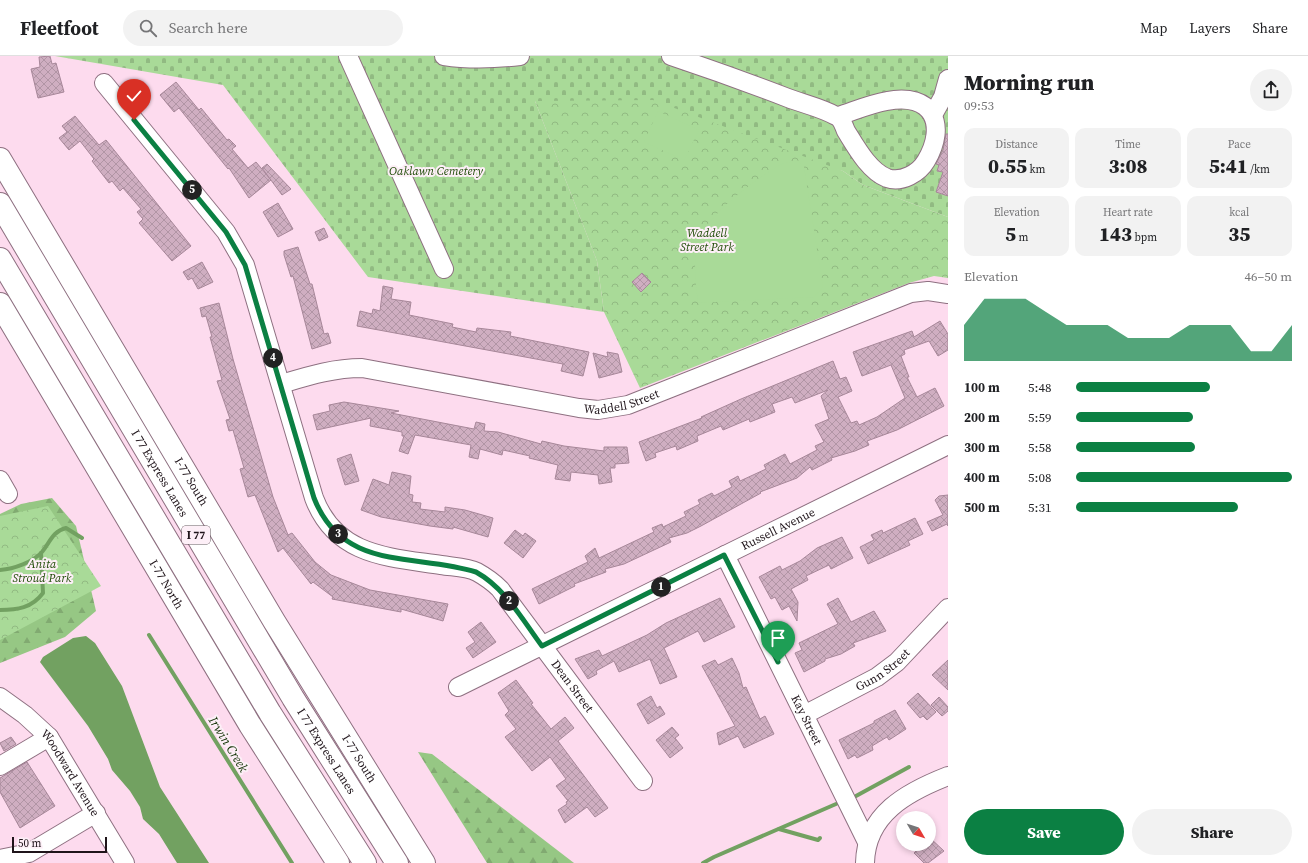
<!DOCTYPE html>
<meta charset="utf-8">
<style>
:root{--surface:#fff;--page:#f2f2f2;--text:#202124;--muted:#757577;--line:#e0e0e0;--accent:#0b8043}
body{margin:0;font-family:"Source Serif 4",serif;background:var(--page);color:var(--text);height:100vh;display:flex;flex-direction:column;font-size:15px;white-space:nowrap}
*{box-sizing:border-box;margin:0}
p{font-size:13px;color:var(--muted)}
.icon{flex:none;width:22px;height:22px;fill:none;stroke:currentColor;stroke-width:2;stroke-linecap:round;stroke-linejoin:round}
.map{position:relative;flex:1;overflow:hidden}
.sheet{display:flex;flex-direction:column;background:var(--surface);width:360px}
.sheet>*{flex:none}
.needle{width:26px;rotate:129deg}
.fabs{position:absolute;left:896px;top:755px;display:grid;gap:8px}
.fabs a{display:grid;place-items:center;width:40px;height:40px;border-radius:50%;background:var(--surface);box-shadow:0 2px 6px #0003;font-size:20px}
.scale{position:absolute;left:12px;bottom:10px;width:95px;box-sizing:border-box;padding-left:4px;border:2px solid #1f141a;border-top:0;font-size:11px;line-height:14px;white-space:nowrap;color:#1f141a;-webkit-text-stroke:3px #fdeff7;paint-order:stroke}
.pin{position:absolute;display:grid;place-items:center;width:34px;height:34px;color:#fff;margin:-41px -17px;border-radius:50% 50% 50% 0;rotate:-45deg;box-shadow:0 0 4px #0007}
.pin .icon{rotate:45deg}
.km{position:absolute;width:20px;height:20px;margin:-10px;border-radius:50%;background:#222;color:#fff;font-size:11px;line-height:20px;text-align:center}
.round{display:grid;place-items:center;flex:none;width:42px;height:42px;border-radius:21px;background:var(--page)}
.overview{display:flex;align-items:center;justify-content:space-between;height:68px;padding:0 16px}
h1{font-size:22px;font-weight:800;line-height:30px}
.stats{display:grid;grid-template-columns:repeat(3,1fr);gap:6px;height:68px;padding:4px 16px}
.stats div{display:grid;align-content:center;border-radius:10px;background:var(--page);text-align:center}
.stats b{font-size:20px;font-weight:800}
.stats small{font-size:11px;font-weight:400}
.stats p{font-size:11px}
.chart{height:112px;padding:8px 16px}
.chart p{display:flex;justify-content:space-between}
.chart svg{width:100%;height:72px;margin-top:4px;fill:var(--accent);opacity:.7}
.button{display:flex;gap:8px;margin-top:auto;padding:8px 16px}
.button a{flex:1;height:46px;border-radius:24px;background:var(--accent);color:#fff;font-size:16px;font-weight:800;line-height:46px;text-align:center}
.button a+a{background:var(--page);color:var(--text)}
ul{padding:0 16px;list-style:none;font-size:13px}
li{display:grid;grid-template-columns:64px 48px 1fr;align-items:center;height:30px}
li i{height:10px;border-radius:5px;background:var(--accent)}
header{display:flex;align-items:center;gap:24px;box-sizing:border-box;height:56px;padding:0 20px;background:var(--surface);border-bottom:1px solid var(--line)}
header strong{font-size:19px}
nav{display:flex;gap:22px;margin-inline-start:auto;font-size:14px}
.search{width:280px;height:36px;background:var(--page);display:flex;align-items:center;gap:10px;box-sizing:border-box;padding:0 14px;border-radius:22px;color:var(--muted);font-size:15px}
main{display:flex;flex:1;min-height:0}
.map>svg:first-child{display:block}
.forest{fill:url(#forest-firs)}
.cemetery{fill:url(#cemetery-stones)}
.park{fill:url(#park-crowns)}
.garden{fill:#a9da98}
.water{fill:#72a161}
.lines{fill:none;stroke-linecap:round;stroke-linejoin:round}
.stream{stroke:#72a161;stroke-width:4}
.building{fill:url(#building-cross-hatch);stroke:#a78799}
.minor-casing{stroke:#8e7081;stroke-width:20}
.highway-casing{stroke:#8e7081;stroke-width:24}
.minor{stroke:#fff;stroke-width:18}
.highway{stroke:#fff;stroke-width:22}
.route-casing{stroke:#fff;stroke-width:8}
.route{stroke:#0b8043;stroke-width:5}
.labels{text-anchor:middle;stroke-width:4;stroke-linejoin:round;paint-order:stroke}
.shield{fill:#fdeff7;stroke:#62565c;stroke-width:1}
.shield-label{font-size:11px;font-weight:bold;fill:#1f141a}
.park-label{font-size:12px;font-style:italic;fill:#204d08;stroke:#fdeff7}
.street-label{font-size:12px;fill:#1f141a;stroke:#fdeff7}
.water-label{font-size:13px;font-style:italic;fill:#133305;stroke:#fdeff7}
</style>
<header>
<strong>Fleetfoot</strong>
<div class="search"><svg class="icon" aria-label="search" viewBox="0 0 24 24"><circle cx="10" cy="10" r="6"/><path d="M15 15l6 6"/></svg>Search here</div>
<nav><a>Map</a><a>Layers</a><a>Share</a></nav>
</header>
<main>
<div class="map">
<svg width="948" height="807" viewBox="0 0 948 807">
<defs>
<pattern id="forest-firs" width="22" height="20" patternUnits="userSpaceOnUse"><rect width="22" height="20" fill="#96c784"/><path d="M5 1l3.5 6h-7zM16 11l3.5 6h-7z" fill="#81aa71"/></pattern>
<pattern id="cemetery-stones" width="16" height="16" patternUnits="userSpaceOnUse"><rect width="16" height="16" fill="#a9da98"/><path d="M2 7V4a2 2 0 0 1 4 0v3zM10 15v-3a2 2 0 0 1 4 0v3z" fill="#91ba82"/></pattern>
<pattern id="park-crowns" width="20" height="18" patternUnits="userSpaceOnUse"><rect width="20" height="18" fill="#a9da98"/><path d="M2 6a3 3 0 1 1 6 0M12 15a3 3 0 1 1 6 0" fill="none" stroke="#91ba82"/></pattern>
<pattern id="building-cross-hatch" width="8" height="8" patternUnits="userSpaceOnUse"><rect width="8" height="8" fill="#cfaec1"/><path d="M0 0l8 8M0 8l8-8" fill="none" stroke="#b195a5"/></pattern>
</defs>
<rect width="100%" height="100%" fill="#fddbee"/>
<g class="forest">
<polygon points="52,442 76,470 96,555 65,581 0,607 0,458 21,448"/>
<polygon points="418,696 432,698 574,807 487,807"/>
</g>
<polygon class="cemetery" points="55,0 948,0 948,161 863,129 843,115 535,45 597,205 604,256 368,221 223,29"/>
<g class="park">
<polygon points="653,44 843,115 863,129 948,161 948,222 934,220 909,227 640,332 604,256 597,205 535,45"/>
<polygon points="48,450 101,530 0,584 0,460"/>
</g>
<g class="garden">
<polygon points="658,55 699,74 684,104 644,86"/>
<path d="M797 104 804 111 823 231 814 241 698 247C696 230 692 199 699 183 708 159 757 122 780 109 785 106 792 106 797 104Z"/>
</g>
<polygon class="water" points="86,580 95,587 122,630 160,731 209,807 177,807 159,778 143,763 140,751 130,735 112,714 108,703 88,670 40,606 43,601 73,582"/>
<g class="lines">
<g class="stream">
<path d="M0 514C14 513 33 506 42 496 50 486 53 475 66 472L82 482"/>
<path d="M0 554C17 554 32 552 43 537L41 497"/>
<polyline points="149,579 292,807"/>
<polyline points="856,740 909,711"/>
<polyline points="779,773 818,784 820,782"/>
<polyline points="703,807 714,801 836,748"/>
</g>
</g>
<g class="building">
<polygon points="50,0 52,8 56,7 64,36 38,42 31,13 40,11 39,1"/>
<polygon points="176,26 199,54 201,52 227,84 229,83 236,90 232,93 248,112 256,106 271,124 249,142 229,112 228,113 179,52 174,56 160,39"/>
<polygon points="75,60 99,89 106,84 191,190 172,205 139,167 143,163 137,156 141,153 123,132 120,135 112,125 109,127 92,105 94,103 80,85 69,94 59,82 67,76 62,70"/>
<polygon points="946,78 948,78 948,140 936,136 943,116 937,115 939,109 936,108 943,94"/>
<polygon points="267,108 291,133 282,139 262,112"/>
<polygon points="278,147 293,173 278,181 263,156"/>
<polygon points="324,172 328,181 319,185 315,176"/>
<polygon points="298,191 310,228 312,228 324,278 328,277 331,287 312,293 293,220 291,221 284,199 284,195"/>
<polygon points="202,206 213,226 198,233 192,222 188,224 183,216"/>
<polygon points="642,217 651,226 641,236 632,226"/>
<polygon points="383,230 393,232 391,243 411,246 409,259 453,268 452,271 476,276 477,272 511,276 510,280 589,296 583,320 561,315 563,308 357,270 360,255 372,258 373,253 380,255"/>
<polygon points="219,247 233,303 273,441 288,479 292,477 315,506 331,519 370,534 448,548 443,565 401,553 401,556 332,543 333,541 313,526 311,528 283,492 278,496 255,439 248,441 240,413 244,412 233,374 229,375 226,364 230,363 217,325 222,324 210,281 212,281 206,260 202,261 200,252"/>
<polygon points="940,265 948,278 948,294 938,300 929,285 904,294 905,298 901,300 909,321 907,321 917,341 935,332 944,350 897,374 867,385 869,389 855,395 831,402 832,404 812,414 810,411 797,422 760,436 761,437 701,470 687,477 669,482 671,486 624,508 605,513 606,516 574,528 575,530 539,548 532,533 588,506 585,500 595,492 599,502 654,476 652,472 662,468 663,471 686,460 684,456 700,448 698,444 712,437 714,440 732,431 729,425 738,420 740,425 766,413 764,409 785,398 790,408 817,394 815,390 824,386 815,369 829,363 821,340 828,334 795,347 792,341 772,348 775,356 750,366 749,363 723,374 721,370 697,380 698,385 677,394 676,390 655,397 656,401 646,405 639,386 702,362 701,361 741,343 833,305 840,323 846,321 852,335 838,341 851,367 857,365 859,369 877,361 905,342 891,309 862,320 853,296 912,275 914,281"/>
<polygon points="607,296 618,298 622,316 599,322 593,297 608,301"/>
<polygon points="344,346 399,355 391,357 474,373 476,366 485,368 484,375 498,376 541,388 542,385 564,390 604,395 604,391 627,391 629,407 615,408 615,412 610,412 612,426 599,428 598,419 571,416 570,425 555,423 558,409 529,402 530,400 503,394 502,399 480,393 478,403 469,401 471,389 415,379 408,398 399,395 404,380 402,380 402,376 370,370 371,362 317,374 313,359 330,355 329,349"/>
<polygon points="351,398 359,425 345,429 337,403"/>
<polygon points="392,416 411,420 409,438 413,439 412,446 421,447 420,453 445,456 445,451 465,454 493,462 488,481 453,471 453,473 430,470 381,461 361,454 373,423 389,429"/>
<polygon points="948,439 948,470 947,468 932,475 927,466 943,459 935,444 939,440"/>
<polygon points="915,462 923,478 908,485 910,489 868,508 860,491 874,484 871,479 882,474 883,477"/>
<polygon points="515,474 523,480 525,477 536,485 523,502 504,487"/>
<polygon points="842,481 853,502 831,513 829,509 806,520 808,524 791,533 798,546 797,565 789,550 782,554 775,541 771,543 759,521 780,510 782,514 800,505 817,492"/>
<polygon points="720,542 735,571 704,586 698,575 664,592 677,621 660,628 650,603 619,616 614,605 596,615 597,618 588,623 575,603 599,594 602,600 647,579 666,567"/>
<polygon points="838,542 851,566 874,555 886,575 853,587 855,590 841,598 825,603 825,605 804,616 795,597 802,594 799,587 838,568 827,548"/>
<polygon points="481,566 496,586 473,602 466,592 475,586 468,576"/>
<polygon points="732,602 739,617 743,632 746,631 760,663 765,660 774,678 744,692 738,680 719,689 717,677 735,670 702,610 715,604 718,609"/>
<polygon points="948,604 948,634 932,619"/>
<polygon points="516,624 533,647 531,648 551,673 565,661 574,672 558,685 608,752 595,761 587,751 565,767 558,754 567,748 566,746 568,745 556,730 566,723 550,701 532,715 505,681 516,673 505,659 509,655 498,637"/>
<polygon points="918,637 936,656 927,664 923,660 920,662 907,647"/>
<polygon points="651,640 657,652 660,650 665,658 648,668 637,648"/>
<polygon points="939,641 948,651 948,655 942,660 931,649"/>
<polygon points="895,654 906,673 889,684 887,681 872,690 873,694 857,702 855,699 848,703 839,684 874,667 874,665"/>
<polygon points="672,671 679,679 675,682 683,692 670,702 656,684"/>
<polygon points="11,681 16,688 4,695 0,687"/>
<polygon points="27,706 55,750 20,772 0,736 0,722"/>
<polygon points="929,781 944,795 928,807 924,807 914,797 923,788 929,788"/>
</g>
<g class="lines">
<g class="minor-casing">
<g id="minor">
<polyline points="348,0 444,213"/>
<path d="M444 0C470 4 494 3 520 0"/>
<path d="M671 0C710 13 749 27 788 42 804 48 822 52 836 60 841 62 844 70 846 75 856 91 869 115 887 122 902 127 919 117 926 105 948 68 932 36 887 45 870 48 854 55 838 60"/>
<path id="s1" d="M104 27 226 176 245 209 314 442C336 500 388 501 441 509 453 511 467 511 477 516 486 521 493 526 500 533L643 725"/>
<polyline points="934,57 943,41 948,23"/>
<path id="s2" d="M281 328C308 320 333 312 362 312L579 352 598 354 628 349 911 237 928 235 948 238"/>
<polyline points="0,424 8,438"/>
<path id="s3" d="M725 499 867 786"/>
<path id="s4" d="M458 631 948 389"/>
<path id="s5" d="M0 641 25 659 49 681 125 807"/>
<path id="s6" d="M804 659 877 621 897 606 948 552"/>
<polyline points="0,710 49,681"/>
<polyline points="0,803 29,797 96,757"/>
<path d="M865 807C866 758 907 736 948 720"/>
</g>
</g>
<g class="highway-casing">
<g id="highway">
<path id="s7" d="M0 103 274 565 424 807"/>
<path id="s8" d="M0 148 293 642 397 807"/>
<polyline points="0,203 270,657 365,807"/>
<path id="s9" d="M0 248 250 669 338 807"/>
</g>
</g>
<use href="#minor" class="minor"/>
<use href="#highway" class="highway"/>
</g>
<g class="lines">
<g class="route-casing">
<path id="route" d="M134 64 226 176 245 209 314 442C343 516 415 497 476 516 505 532 522 563 542 590L724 499 778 606"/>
</g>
<use href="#route" class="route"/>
</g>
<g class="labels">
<rect class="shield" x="182" y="470" width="28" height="18" rx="3"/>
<g class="shield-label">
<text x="196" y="483">I 77</text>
</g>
<g class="park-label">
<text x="436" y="119">Oaklawn Cemetery</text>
<text x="707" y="181">Waddell<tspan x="707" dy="14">Street Park</tspan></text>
<text x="42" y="512">Anita<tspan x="42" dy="14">Stroud Park</tspan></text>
</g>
<g class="street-label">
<text dy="4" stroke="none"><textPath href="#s2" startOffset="347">Waddell Street</textPath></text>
<text dy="4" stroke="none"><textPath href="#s8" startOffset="313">I 77 Express Lanes</textPath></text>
<text dy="4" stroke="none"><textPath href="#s7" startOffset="375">I-77 South</textPath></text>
<text dy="4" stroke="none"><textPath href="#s4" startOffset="357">Russell Avenue</textPath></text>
<text dy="4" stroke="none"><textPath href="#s9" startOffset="326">I-77 North</textPath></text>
<text dy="4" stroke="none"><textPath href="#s6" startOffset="91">Gunn Street</textPath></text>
<text dy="4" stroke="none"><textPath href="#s1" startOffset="813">Dean Street</textPath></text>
<text dy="4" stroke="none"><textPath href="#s3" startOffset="184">Kay Street</textPath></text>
<text dy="4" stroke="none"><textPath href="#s8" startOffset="637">I 77 Express Lanes</textPath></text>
<text dy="4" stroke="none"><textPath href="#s7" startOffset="699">I-77 South</textPath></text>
<text dy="4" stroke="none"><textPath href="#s5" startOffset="105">Woodward Avenue</textPath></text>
</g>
<g class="water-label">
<text transform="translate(229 688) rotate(58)" y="5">Irwin Creek</text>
</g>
</g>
</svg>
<div class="fabs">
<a><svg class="needle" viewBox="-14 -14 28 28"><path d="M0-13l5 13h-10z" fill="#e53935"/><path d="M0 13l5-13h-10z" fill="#757577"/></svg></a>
</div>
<div class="scale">50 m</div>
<div class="pin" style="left:778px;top:606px;background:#1e9e55"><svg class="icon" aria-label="arrive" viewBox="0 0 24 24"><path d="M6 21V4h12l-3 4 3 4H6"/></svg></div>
<div class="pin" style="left:134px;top:64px;background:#d93025"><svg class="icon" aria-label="check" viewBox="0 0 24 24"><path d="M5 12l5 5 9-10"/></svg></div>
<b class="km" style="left:661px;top:531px">1</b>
<b class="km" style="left:509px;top:545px">2</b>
<b class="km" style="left:338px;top:478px">3</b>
<b class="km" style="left:273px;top:302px">4</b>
<b class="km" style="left:192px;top:134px">5</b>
</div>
<section class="sheet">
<div class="overview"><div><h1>Morning run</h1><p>09:53</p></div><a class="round"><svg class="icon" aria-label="share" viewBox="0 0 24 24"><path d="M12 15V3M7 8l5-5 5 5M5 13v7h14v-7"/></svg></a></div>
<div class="stats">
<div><p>Distance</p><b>0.55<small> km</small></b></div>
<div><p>Time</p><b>3:08</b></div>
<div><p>Pace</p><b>5:41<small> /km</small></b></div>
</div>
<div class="stats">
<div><p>Elevation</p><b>5<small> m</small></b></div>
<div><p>Heart rate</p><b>143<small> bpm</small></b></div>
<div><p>kcal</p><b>35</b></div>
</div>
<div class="chart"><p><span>Elevation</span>46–50 m</p>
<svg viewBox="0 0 160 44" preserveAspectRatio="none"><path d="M0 44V22L10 6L20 6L30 6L40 14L50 22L60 22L70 22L80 30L90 30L100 30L110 22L120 22L130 22L140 38L150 38L160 22V44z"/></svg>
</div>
<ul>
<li><b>100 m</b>5:48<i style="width:62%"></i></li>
<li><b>200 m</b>5:59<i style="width:54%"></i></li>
<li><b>300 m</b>5:58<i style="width:55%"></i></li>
<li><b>400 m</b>5:08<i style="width:100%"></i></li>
<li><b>500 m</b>5:31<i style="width:75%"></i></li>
</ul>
<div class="button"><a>Save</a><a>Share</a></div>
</section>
</main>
